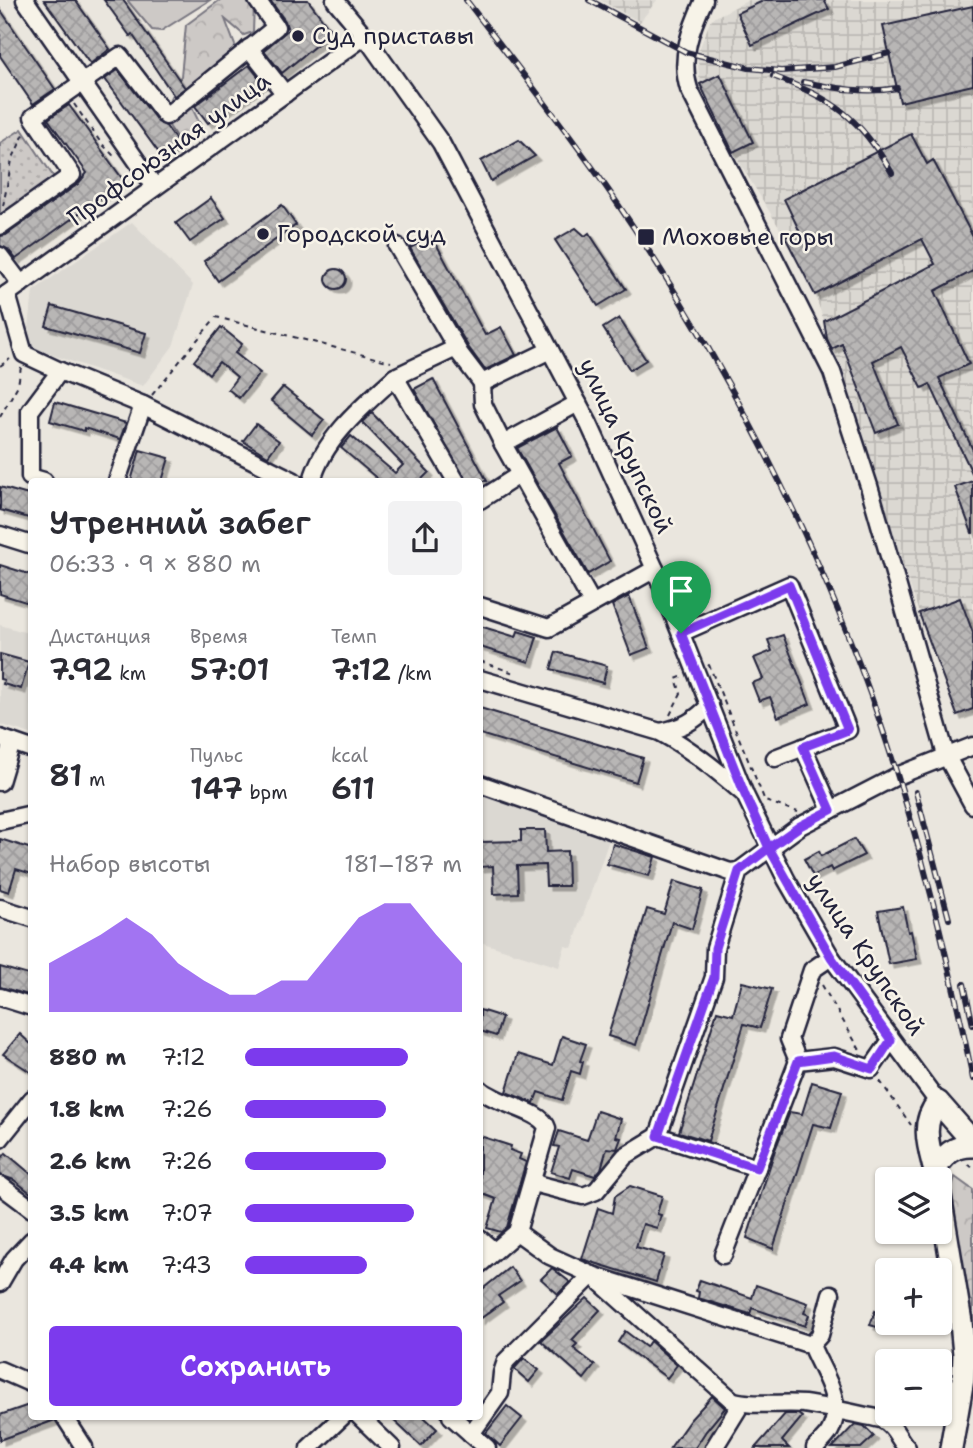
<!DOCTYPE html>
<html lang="ru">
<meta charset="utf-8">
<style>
:root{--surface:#fff;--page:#f2f2f3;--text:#2b2b33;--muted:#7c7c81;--accent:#7c3aed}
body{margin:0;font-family:"Shantell Sans",sans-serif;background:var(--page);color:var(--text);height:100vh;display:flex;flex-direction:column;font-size:26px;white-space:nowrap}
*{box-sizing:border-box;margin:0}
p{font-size:23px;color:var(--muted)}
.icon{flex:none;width:38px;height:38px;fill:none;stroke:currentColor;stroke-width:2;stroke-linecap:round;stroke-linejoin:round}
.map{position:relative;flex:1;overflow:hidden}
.sheet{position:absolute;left:28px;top:478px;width:455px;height:942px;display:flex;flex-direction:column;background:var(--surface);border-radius:7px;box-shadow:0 2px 5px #0004}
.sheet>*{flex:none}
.buttons{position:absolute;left:875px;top:1167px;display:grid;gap:14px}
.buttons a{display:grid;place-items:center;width:77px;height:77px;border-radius:7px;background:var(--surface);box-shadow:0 2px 5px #0004;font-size:35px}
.pin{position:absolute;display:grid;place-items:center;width:60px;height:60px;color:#fff;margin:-72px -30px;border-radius:50% 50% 50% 0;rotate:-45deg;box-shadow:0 0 7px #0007}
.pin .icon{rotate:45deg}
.round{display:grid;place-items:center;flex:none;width:74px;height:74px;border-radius:7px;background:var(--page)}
.headline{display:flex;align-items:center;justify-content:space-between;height:119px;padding:0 21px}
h1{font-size:32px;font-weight:600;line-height:52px}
.stats{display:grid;grid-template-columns:repeat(3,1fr);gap:10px;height:119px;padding:7px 21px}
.stats div{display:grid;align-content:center}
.stats b{font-size:30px;font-weight:600}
.stats small{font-size:19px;font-weight:400}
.stats p{font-size:19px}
.chart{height:196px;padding:14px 21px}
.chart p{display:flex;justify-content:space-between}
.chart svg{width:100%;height:126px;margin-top:7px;fill:var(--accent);opacity:.7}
.button{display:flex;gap:14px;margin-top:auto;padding:14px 21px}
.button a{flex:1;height:80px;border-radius:7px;background:var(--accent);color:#fff;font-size:28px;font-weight:600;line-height:80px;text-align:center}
ul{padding:0 21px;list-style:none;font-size:23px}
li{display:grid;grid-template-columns:112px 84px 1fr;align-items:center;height:52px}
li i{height:18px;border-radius:9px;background:var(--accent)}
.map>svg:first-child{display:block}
.built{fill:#dbd8d2}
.industrial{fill:url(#industrial-grid)}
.grass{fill:url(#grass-dots);stroke:#787680;stroke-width:2}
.forest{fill:url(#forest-crowns);stroke:#787680;stroke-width:2}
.garden{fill:#cdc9c6;stroke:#787680;stroke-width:2}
.building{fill:url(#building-cross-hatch);stroke:#22223b;stroke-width:2;filter:url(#shadow)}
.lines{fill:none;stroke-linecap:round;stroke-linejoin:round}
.minor-casing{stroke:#22223b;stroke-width:21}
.major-casing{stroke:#22223b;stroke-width:26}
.path{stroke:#22223b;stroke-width:2;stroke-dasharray:5 5;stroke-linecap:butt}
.minor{stroke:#f7f3e8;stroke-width:16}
.major{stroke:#f7f3e8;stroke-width:21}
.rail-casing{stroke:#22223b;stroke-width:6}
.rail{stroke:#f7f3e8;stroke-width:3.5;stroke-dasharray:10;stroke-linecap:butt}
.route-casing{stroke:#fff;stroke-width:14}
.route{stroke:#7c3aed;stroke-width:9}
.poi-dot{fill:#22223b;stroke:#f7f3e8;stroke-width:2.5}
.labels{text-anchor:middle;stroke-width:5;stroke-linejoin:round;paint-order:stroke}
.poi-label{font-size:24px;fill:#22223b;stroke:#f7f3e8;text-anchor:start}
.street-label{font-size:24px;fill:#22223b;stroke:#f7f3e8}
</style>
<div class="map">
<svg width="973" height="1448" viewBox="0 0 973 1448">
<defs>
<pattern id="industrial-grid" width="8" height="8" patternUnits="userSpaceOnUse" patternTransform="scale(1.75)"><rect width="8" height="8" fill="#dbd8d2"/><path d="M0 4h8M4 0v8" fill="none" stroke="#bcb9b5"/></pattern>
<pattern id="grass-dots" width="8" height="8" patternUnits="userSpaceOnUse" patternTransform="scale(1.75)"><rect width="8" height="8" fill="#cdc9c6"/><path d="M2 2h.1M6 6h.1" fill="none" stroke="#b0acab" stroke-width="1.8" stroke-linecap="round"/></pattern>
<pattern id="forest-crowns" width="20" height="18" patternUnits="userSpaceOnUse" patternTransform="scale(1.75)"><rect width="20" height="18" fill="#cdc9c6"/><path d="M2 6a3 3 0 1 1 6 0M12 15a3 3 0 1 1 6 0" fill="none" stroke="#b0acab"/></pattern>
<pattern id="building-cross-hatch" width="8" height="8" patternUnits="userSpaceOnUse" patternTransform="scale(1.75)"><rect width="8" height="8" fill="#b8b6b5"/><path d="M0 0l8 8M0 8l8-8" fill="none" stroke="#9e9c9d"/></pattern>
<filter id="shadow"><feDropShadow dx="4.5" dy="4.5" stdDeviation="0" flood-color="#0004"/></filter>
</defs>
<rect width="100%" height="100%" fill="#eae6de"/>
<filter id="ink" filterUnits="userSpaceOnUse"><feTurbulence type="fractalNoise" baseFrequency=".0143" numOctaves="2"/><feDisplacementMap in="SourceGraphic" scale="14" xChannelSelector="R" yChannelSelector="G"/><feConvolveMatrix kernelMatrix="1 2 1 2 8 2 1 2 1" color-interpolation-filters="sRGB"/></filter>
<g filter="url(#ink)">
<g class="built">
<polygon points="132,222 193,285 173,346 143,386 27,346 33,291"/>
<polygon points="0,625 31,634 31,734 0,724"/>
<polygon points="480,790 611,834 572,948 565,946 559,967 480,942"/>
</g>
<g class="industrial">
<polygon points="600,0 657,0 640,22"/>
<polygon points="749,0 973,0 973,714 957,715 919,613 852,410 829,350 824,321 815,295 785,237 733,152 700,84 697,55 711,19"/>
</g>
<polygon class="grass" points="22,129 55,179 0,218 0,143"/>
<g class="forest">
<polygon points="220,0 252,0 254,4 253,32 244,35 225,19 236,48 190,104 203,130 182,146 162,115 181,76 186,25"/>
<polygon points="955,1177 973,1190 973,1373 949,1196"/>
</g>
<polygon class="garden" points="127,0 210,0 161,31 152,30"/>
<g class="building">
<polygon points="44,0 75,0 110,49 90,64"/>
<polygon points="104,0 123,0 185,88 174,96 132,34 130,36"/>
<polygon points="270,0 308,0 332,32 282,73 264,50 288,30 285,21"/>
<polygon points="765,0 824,0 829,9 752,45 737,13"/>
<polygon points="973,6 973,85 900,102 883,26"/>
<polygon points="0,9 55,89 33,104 0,56"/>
<polygon points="249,65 263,83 208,123 195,106"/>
<polygon points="118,70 158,122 166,126 179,145 162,157 105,79"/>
<polygon points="720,74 753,142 733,152 700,84"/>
<polygon points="69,105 124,181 16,259 8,249 0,246 0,236 6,235 78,184 87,173 48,119"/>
<polygon points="911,134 927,164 933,160 973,237 973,271 935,291 969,364 939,378 973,450 973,475 930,384 922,388 901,347 873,361 898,424 876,433 842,344 832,349 827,339 824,321 935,264 922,239 815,295 785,237 799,230 784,199"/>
<polygon points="519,140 535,156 491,181 481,161"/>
<polygon points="211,198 225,218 190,242 176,223"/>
<polygon points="282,205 296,225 218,281 204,261"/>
<polygon points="576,228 585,236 589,233 626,289 598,306 555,240"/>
<polygon points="432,236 485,335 501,327 516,355 485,370 469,348 410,248"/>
<circle cx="336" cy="279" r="10"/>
<polygon points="52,306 146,333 140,353 46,326"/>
<polygon points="619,318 646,360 630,370 603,328"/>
<polygon points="221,327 242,344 235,353 260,373 239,398 228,389 237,377 219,362 209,374 194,361"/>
<polygon points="433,379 461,432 487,481 466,481 414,389"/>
<polygon points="283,387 324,420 312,435 271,401"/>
<polygon points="55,402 126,423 120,439 84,428 84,431 50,421"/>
<polygon points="372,413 429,472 420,481 380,481 341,448 351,436 395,473 403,465 362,422"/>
<polygon points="256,424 279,441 268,456 243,441"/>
<polygon points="557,427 572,456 559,463 610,561 588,574 517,448"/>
<polygon points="140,450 169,458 162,481 131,481"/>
<polygon points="973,481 973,533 972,533 955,487"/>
<polygon points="0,487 32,496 32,519 0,510"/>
<polygon points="0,565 32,575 32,604 0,594"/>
<polygon points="629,596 649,648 631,655 612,605"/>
<polygon points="960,598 973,633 973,709 957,715 919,613"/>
<polygon points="480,626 516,637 518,631 537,637 529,662 480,647"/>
<polygon points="783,635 810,704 778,717 770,697 759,701 752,683 763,679 754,658 772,651 768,640"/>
<polygon points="556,652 607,666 603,683 551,669"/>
<polygon points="0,654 29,662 21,689 3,684 4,680 0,679"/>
<polygon points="480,708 643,758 636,782 480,734"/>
<polygon points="521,830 545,830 546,852 567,851 568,886 546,886 545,865 517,866 518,893 494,894 493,866 480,867 480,842 521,841"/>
<polygon points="0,839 32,849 32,874 16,869 9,892 0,889"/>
<polygon points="854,839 864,855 832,871 830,867 813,876 804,859 819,851 821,856"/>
<polygon points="613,844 655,857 649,876 607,864"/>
<polygon points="674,881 703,890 692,929 672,922 636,1045 608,1036 647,909 664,914"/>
<polygon points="903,907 908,932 911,931 917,959 889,964 878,911"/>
<polygon points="0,967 32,976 32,996 0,987"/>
<polygon points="742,982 772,989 760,1028 744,1024 708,1141 679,1132 717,1011 733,1015"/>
<polygon points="480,1010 502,1017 496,1036 480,1031"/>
<polygon points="20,1034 32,1045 32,1073 3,1054"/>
<polygon points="562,1036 586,1044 580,1061 583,1062 580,1074 571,1071 562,1100 538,1092 534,1103 506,1092 518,1054 553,1065"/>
<polygon points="812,1082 842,1091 831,1128 813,1124 773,1249 747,1238 775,1150 790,1112 802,1114"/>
<polygon points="597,1111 621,1119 616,1137 621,1138 617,1149 607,1148 601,1169 595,1176 573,1169 570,1178 551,1172 559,1147 554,1146 559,1131 587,1140"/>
<polygon points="480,1136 511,1146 510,1150 521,1154 519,1159 526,1162 507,1227 501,1232 487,1228 496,1199 480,1193"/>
<polygon points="6,1153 32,1175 32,1194 14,1180 0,1175 0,1160"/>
<polygon points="630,1186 662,1196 657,1214 661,1215 657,1228 643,1224 636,1247 664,1255 656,1282 582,1259 598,1208 612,1213 615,1196"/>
<polygon points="510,1267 520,1281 498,1296 503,1302 480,1319 480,1291"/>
<polygon points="552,1268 570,1282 558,1294 541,1279"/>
<polygon points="700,1280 752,1298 756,1285 808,1303 804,1313 809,1315 805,1326 752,1308 750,1314 698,1298 699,1292 696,1291"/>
<polygon points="885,1293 887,1293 887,1319 884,1329 870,1325 875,1311 879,1313"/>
<polygon points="587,1298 600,1310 572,1340 577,1344 573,1348 595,1365 584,1379 541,1341"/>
<polygon points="625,1331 646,1347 650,1341 677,1365 667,1378 618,1342"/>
<polygon points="524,1358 539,1370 529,1382 514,1369"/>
<polygon points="712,1396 725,1408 706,1431 695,1448 670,1448 690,1420"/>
<polygon points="32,1404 32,1416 54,1416 55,1420 0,1440 0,1415"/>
<polygon points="507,1406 522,1418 500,1446 486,1433"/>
<polygon points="785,1414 798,1414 802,1417 782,1441 789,1448 755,1448"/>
<polygon points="389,1416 423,1416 437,1429 421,1446"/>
<polygon points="855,1424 864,1426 874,1436 861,1448 832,1448"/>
</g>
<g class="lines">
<g class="minor-casing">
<g id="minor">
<polyline points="25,0 155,187"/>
<polyline points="335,0 365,36 441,143 589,424 655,569 745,795 786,879 831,957 938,1102"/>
<path d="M704 0C691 28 679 58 689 89L832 372 869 486 946 755 973 805"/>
<polyline points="249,48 285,94"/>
<polyline points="0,226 72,175 33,117 120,56 166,116 276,27 257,0"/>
<polyline points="397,246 460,354 482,383 550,350"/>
<polyline points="0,256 21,284"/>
<polyline points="7,294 24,354 60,371 143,405 294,481"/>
<polyline points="0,299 365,36"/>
<polyline points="395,377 456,348"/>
<polyline points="482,383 483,404 503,444 578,403"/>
<polyline points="503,444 592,603"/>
<polyline points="44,481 30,477 30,411 60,371"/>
<polyline points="117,481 143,405"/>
<path d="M312 481C323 439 364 405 395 377L456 481"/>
<polyline points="480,500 519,475"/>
<polyline points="0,535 32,545"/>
<polyline points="480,606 549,628 655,569"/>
<polyline points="681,633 789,585 848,730 775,758"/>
<path d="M480 679 660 732C691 749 717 770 743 793"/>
<path d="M660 732C682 728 695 721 710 705"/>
<polyline points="0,738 32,749"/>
<polyline points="803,747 831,810"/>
<polyline points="0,782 12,742"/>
<polyline points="480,784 730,872 739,871 800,826 897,776 973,746"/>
<polyline points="0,821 32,814"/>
<polyline points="0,908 32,918"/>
<polyline points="0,997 32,1007"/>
<polyline points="798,1061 789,1039 812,970 831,957"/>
<path d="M480 1089C497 1105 542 1110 547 1128L517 1232 480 1264"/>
<polyline points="658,1136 757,1168 798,1061 834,1057 871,1069 891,1040"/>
<polyline points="0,1139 32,1099"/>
<polyline points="533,1183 583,1196 596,1191 625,1156 658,1136 714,977 715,948 739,871"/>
<polyline points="0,1185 32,1209"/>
<polyline points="517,1232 550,1256 592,1275 811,1345"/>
<polyline points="480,1239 494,1251"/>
<polyline points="723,1255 757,1168"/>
<path d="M592 1275 732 1400C747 1407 784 1402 804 1404 830 1408 856 1414 881 1419 896 1426 897 1438 907 1448"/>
<polyline points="0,1283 14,1259 32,1240"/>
<path d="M811 1345C821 1371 846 1401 830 1431 827 1437 820 1443 815 1448"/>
<polyline points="811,1345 820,1335 831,1294"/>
<polyline points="0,1370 32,1384"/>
<polyline points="64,1416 84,1447"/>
<polyline points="359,1416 392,1448"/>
<polyline points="451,1416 487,1448"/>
<polyline points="471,1434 500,1393 502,1373 506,1361 592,1275"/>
<polyline points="309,1448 343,1416"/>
<polyline points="714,1448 741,1404"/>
</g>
</g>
<g class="major-casing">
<g id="major">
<path d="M935 1170C944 1155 954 1145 973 1146"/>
<path d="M937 1180C931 1152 918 1126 938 1102L973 1142"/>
<polyline points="940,1195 961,1322 964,1354 963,1379 951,1448"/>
</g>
</g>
<g class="path">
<polyline points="74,104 101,143 113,155 116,156"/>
<polyline points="3,206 12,160 25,132"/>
<polyline points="0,366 10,359"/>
<polyline points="152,395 216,317 391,362"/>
<polyline points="0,417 18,385 21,367"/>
<polyline points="480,661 514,673"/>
<polyline points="708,666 709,665 765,801 798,812"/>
<polyline points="670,715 681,693 676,679 683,676"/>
<polyline points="822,985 860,1050"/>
<polyline points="880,1081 911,1125"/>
<polyline points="968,1164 973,1168"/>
</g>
<use href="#minor" class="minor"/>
<use href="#major" class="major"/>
<g class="rail-casing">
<g id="rail">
<path d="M466 0C515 64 565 127 611 194 720 352 818 540 880 722 920 839 948 958 973 1079"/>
<polyline points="589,0 686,52 749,68 781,71 835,67 889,53"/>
<path d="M773 76C834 100 859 116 892 173"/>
<path d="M803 82C835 88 865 94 897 88"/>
<polyline points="916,792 949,919"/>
<polyline points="964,984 973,1025"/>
</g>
</g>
<use href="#rail" class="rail"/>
</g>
</g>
<g class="lines" filter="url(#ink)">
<g class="route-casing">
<polyline id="route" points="681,633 745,795 769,848 739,871 715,948 714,977 658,1136 757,1168 798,1061 834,1056 872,1069 891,1040 831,957 769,848 800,826 831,810 803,747 848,730 789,585 681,633"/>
</g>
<use href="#route" class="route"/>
</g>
<g class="poi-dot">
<circle cx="298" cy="36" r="7"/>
<circle cx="263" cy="234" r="7"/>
<rect x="637" y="228" width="18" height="18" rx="3.5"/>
</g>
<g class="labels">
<g class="poi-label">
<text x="312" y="44">Суд приставы</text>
<text x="277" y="242">Городской суд</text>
<text x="662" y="245">Моховые горы</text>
</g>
<g class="street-label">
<text transform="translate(169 149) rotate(-36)" y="8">Профсоюзная улица</text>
<text transform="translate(626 446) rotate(65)" y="8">улица Крупской</text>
<text transform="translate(866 954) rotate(56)" y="8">улица Крупской</text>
</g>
</g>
</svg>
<div class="buttons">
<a><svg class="icon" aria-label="layers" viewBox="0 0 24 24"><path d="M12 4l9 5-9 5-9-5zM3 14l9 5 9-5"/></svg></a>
<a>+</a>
<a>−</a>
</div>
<div class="pin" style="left:681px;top:633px;background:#1e9e55"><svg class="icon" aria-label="arrive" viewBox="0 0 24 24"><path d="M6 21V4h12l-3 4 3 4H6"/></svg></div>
<section class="sheet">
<div class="headline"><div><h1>Утренний забег</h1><p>06:33 · 9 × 880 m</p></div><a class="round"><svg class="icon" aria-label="share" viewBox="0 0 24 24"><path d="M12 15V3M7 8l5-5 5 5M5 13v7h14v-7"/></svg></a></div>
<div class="stats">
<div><p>Дистанция</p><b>7.92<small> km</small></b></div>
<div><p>Время</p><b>57:01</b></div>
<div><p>Темп</p><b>7:12<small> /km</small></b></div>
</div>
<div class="stats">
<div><b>81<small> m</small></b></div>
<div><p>Пульс</p><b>147<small> bpm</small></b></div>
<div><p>kcal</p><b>611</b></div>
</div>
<div class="chart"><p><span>Набор высоты</span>181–187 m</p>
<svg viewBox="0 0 160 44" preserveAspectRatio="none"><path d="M0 44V27L10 22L20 17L30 11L40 17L50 27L60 33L70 38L80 38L90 33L100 33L110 22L120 11L130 6L140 6L150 17L160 27V44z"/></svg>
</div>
<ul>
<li><b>880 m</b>7:12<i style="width:75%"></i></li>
<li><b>1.8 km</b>7:26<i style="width:65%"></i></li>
<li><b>2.6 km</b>7:26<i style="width:65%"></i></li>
<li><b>3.5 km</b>7:07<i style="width:78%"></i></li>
<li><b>4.4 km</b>7:43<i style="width:56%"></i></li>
</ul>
<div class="button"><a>Сохранить</a></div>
</section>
</div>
